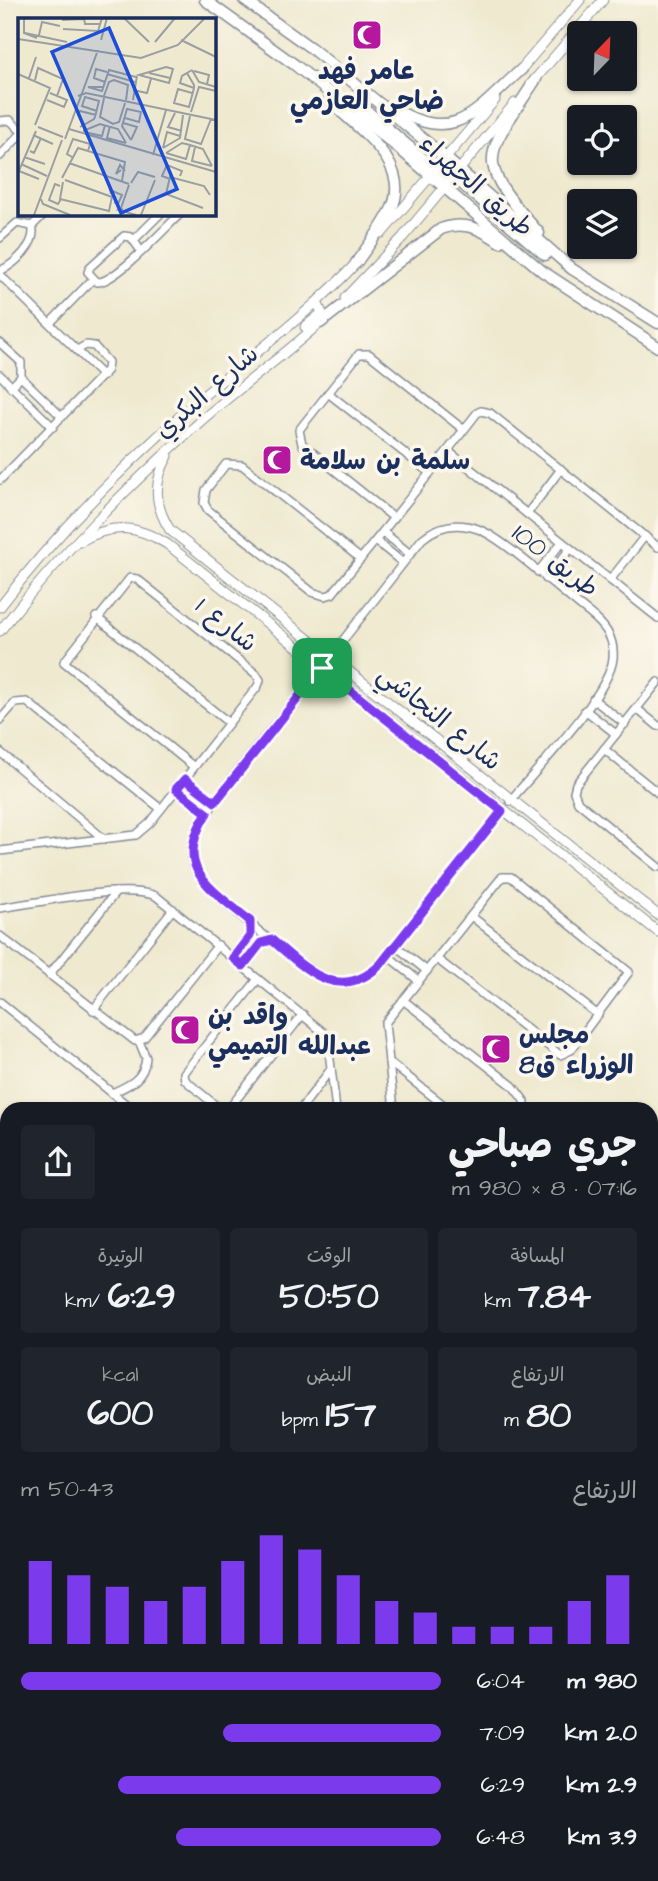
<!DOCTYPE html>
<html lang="ar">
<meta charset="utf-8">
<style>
:root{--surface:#171b24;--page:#20242c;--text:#f1f3f6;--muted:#9ea1a6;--accent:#7c3aed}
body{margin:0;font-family:"Architects Daughter","Playpen Sans Arabic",sans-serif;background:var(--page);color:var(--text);direction:rtl;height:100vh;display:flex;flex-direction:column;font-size:26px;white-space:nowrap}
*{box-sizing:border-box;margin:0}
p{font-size:23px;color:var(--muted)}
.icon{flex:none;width:38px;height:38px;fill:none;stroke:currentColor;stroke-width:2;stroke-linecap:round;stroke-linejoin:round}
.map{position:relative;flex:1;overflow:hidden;direction:ltr}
.panel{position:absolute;left:0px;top:1102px;width:658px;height:779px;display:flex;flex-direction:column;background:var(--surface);border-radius:21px 21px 0 0;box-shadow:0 2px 5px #0004;direction:rtl}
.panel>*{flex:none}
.needle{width:46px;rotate:23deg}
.fabs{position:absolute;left:567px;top:21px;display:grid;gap:14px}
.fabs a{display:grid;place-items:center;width:70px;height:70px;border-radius:7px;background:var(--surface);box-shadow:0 2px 5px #0004;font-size:35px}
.pin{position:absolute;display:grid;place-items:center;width:60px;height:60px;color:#fff;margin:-30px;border-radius:14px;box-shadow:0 4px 10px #0006}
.round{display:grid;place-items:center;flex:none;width:74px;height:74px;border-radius:7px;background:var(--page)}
.head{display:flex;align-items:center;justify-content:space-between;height:119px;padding:0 21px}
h1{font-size:38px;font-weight:700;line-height:52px}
.figures{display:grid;grid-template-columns:repeat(3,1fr);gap:10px;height:119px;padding:7px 21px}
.figures div{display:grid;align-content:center;border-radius:7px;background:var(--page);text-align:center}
.figures b{font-size:35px;font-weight:700}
.figures small{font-size:19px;font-weight:400}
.figures p{font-size:19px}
.chart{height:196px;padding:14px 21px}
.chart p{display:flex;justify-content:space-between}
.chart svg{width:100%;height:126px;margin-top:7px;stroke:var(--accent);stroke-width:6}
ul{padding:0 21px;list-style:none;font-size:23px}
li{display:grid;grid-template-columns:112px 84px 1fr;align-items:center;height:52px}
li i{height:18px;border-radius:9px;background:var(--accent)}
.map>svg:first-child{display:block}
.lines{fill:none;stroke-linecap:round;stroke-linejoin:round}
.minor-casing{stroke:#858c96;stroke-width:10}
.major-casing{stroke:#858c96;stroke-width:11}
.highway-casing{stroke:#858c96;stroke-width:13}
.minor{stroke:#fff;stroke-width:7}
.major{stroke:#fff;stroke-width:9}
.highway{stroke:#fff;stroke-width:10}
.route-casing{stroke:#fff;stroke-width:14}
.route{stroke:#7c3aed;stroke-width:9}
.labels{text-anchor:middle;stroke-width:7;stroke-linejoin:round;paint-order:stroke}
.poi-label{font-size:26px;font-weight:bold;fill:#1b2f5e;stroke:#fbf7ec;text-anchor:start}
.street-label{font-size:26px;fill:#1b2f5e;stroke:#fbf7ec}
.inset-road{fill:none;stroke:#9a9fa2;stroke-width:2}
.view{fill:#1d4ed8;fill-opacity:0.15;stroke:#1d4ed8;stroke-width:3.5}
.inset-edge{fill:none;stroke:#1b2f5e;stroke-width:3.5}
</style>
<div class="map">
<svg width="658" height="1881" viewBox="0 0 658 1881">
<rect width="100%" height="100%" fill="#fbf7ec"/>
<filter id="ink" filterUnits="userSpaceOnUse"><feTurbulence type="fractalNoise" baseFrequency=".0143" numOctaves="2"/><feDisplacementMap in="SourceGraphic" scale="14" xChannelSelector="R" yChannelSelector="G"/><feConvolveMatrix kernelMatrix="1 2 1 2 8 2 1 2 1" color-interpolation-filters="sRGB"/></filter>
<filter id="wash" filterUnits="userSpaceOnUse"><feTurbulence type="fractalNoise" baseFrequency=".00686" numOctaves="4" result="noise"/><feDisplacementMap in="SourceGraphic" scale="28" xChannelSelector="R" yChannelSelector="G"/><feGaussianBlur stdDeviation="1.57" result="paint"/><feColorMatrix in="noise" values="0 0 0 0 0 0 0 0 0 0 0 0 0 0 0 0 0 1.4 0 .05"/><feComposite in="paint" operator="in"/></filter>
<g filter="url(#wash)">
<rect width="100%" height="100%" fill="#efe9cf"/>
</g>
<g filter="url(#ink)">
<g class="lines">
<g class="minor-casing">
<g id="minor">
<polyline points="0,121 10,120 19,129"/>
<polyline points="0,156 19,136"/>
<polyline points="32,226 44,214"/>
<polyline points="0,238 17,223 32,226"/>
<polyline points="134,240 160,214"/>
<path d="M141 251 131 237 124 236 90 267 88 272 97 282C114 284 166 227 180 214"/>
<path d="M0 271C15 264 38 243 32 226"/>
<polyline points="0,275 103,376"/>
<polyline points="50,323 93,279"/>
<polyline points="0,343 21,362 21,377 11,387"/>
<polyline points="0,375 53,427"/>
<polyline points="21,377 62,417"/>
<polyline points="328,393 430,473"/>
<polyline points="448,451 658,618"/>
<polyline points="0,480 107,370 108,362 94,346 86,345 77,350"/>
<polyline points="527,514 561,469"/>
<polyline points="394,518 302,444 299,430 359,354 369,354 464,430"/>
<polyline points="383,532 410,554"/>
<polyline points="376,541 403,563"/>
<path d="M361 559 242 465 226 464 206 490 204 503 208 510 312 592 325 596 332 594C381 534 430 474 477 413L481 411 490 413 658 547"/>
<polyline points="538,572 562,542"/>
<polyline points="546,579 570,549"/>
<polyline points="610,580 645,536"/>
<polyline points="96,617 229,723"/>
<path d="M330 657 422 539C438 525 458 522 478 529 505 539 562 593 589 613 603 624 615 637 613 658 610 694 536 770 510 801"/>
<path d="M322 668C297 699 198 812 193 842 190 854 192 867 200 877 216 898 315 981 338 983 360 984 374 971 388 956L502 811"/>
<polyline points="658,682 576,784 574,792 578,802 658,867"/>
<polyline points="593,699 625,724"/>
<polyline points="637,709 658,726"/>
<polyline points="585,710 616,734"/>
<polyline points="0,720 15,703 27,702 161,809"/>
<polyline points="604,749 658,793"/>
<polyline points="0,752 104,839"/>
<polyline points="185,779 215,802"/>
<polyline points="176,790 207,813"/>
<polyline points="0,851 127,836 136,835 150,823 258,686 260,680 256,674 137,579 130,578 64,662 194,767"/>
<path d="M0 908C36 903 126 883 156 896L323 1032 328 1043 336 1110"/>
<polyline points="471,916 598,1015"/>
<polyline points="0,936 135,1041 144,1038 218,945"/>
<polyline points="396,946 427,971"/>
<polyline points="388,956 419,981"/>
<polyline points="233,958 250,936 250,922"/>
<polyline points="242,966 261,943 272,940"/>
<polyline points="49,975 116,892"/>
<polyline points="403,1000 513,1086 525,1102 523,1110"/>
<polyline points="0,1002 133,1110"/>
<polyline points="93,1010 173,909"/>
<polyline points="389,1062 450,1110"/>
<path d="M112 1093C130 1085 144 1079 146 1058L139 1041"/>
<polyline points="221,1110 185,1080 184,1073 258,979"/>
<polyline points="228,1110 303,1014"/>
<polyline points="300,1110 331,1069"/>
<polyline points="394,1110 385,1023 502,877 511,877 629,972 571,1050 560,1055 437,959"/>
<polyline points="0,1191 7,1196"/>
<polyline points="0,1241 7,1234"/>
<polyline points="0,1268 7,1274"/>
<polyline points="651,1336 658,1327"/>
<polyline points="0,1424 7,1430"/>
<polyline points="0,1457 7,1464"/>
<polyline points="0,1496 7,1489"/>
<polyline points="651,1523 658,1528"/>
<polyline points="651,1604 658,1600"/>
<polyline points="0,1619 7,1626"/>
<polyline points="651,1633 658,1641"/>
<polyline points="0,1661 7,1654"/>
<polyline points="651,1729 658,1725"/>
<polyline points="0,1748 7,1741"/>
<polyline points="0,1773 7,1780"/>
<polyline points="651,1792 658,1799"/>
<polyline points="0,1841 7,1835"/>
<polyline points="0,1866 7,1872"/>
<polyline points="45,1874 52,1881"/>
<polyline points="530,1874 531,1881"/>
<polyline points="581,1874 588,1881"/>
<polyline points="16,1875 31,1881"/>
<polyline points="302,1881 309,1874"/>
<polyline points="320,1881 326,1874"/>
<polyline points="609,1881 615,1874"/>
</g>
</g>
<g class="major-casing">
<g id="major">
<polyline points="518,73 580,0"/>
<polyline points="531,84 603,0"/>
<polyline points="382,233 495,100"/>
<polyline points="345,298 403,237 515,103"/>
<polyline points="305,327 322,313 317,302"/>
<path d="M168 456C153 482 154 505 170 530L658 915"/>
<path d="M81 541C113 523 136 525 167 544L658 932"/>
<path d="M0 607C57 532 124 465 195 403 250 356 310 314 359 260"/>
<path d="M0 631C60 553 130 485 203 419 242 385 285 355 323 320"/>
</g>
</g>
<g class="highway-casing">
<g id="highway">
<polyline points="205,0 295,65 396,146 542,271 658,347"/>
<polyline points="244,0 311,48 439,152 572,269 658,323"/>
<path d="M536 79C484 159 472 157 539 233"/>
<path d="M329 100C357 129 412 162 392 208 383 227 368 246 356 263"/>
<polyline points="347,101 366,110 434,168 444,168"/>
<path d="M395 109C457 146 477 109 522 69"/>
<polyline points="430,174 453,176 545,255"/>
<path d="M320 323 441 229C464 220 481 229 500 242"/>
</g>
</g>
<use href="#minor" class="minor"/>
<use href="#major" class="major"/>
<use href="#highway" class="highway"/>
</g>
</g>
<g class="lines" filter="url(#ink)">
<g class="route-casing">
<path id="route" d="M322 668 502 811 380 965C338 1004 306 969 272 940L261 943 243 966 233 958 250 936V921C210 888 171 868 207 813L176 789 185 779 215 802Z"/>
</g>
<use href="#route" class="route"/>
</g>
<defs>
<g id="mosque-square" transform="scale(1.575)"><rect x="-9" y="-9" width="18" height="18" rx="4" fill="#b5179e" stroke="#fbf7ec"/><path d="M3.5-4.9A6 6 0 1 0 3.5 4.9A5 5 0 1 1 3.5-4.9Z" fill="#fff"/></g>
</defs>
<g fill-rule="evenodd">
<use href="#mosque-square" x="367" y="35"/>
<use href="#mosque-square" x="277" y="460"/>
<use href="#mosque-square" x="185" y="1030"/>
<use href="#mosque-square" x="496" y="1049"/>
</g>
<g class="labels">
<g class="poi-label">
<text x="367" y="79" text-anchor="middle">عامر فهد<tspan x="367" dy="30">ضاحي العازمي</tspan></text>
<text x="300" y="469">سلمة بن سلامة</text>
<text x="208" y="1024">واقد بن<tspan x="208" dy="30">عبدالله التميمي</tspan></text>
<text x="519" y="1043">مجلس<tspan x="519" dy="30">الوزراء ق8</tspan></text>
</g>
<g class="street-label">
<text transform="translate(477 185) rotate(41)" y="9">طريق الجهراء</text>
<text transform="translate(206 391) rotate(-41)" y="9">شارع البكري</text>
<text transform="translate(556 560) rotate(38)" y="9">طريق 100</text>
<text transform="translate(227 624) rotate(39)" y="9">شارع 1</text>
<text transform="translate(440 717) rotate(39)" y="9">شارع النجاشي</text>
</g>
</g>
<g transform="translate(18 18)">
<rect width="198" height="198" fill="#efe9cf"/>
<path class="inset-road" d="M6 0V15L19 20M66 0 67 6H83M106 0 131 24M44 2 66 1M45 11 80 13 84 0M7 15 49 24M21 17 24 4 42 8M0 21 123 40 160 27 187 0M83 22 89 0M163 22 198 39M137 24 157 0M148 49 155 51 151 65 121 57ZM174 52 164 58 162 65 176 70M174 52 181 64 198 69M176 53 191 57 189 66M131 55 152 60M169 55 176 67V70L171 89 156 85 160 71 174 75M0 56 32 70 17 107M89 56 117 64M11 60 18 39M17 62 20 50 45 61 39 78M87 64 76 60 78 51 89 54M86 69H70L84 73 91 52 118 59M115 72 129 75 133 61M60 78 68 75 198 102M86 78 91 64 96 62 110 67 108 82M86 80 82 99 95 106 101 104 107 85M29 82 46 89 49 82 32 75M115 82 119 58M173 94 181 69 198 73M157 95 150 109 164 113M60 98 62 93 78 97M172 98 167 121 183 126 193 101M107 100 121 104 123 94 109 91 104 108 113 122M105 105 119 109 113 122M92 108 89 120 108 125M20 109 45 119M62 109 76 101 77 99 81 83 67 79 64 88 79 93M51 111 198 154M65 113 82 106 100 111 108 125M67 114 84 118 87 107M15 117 35 126M47 121 80 32M177 129 174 143 194 148M145 130 162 120 165 97M145 130 149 114 162 118M12 133 16 135 23 120M148 135 164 125 172 127 185 131 194 148M148 135 168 141 172 127M135 137 148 92M6 139 27 146M54 139 49 136 55 121 72 126 70 133M51 145 111 166M3 146 29 158M103 152 98 156 102 147 107 153M1 153 21 161M0 155 18 113M44 160 60 130 107 144 104 163M152 161 144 158 149 147 164 153 162 158M45 164 42 181 91 193 94 179 47 162M113 165 120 154 137 159M42 168 37 166 31 182 40 186 43 181M93 176 92 172 104 177 100 186 96 184M23 181 25 186 52 197M103 190 111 167M185 190 148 176 152 159 186 168 192 177M105 191 101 192 118 197M16 197 44 122M123 197 137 162"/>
<path class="view" d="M91 10 159 171 103 195 34 34Z"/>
<rect width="198" height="198" class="inset-edge"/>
</g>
</svg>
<div class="fabs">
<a><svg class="needle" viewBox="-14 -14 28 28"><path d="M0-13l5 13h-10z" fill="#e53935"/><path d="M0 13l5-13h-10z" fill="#9ea1a6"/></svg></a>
<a><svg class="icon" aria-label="locate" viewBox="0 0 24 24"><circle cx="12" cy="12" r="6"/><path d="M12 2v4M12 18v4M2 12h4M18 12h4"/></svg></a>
<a><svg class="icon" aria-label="layers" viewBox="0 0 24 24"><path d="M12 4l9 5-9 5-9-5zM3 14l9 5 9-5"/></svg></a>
</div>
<div class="pin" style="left:322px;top:668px;background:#1e9e55"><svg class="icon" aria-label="arrive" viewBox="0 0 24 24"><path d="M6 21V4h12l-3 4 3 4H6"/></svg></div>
<section class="panel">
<div class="head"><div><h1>جري صباحي</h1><p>07:16 · 8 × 980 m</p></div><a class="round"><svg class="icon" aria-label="share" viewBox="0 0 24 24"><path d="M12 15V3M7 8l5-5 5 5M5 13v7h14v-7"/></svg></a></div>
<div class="figures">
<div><p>المسافة</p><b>7.84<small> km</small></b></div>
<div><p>الوقت</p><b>50:50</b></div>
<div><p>الوتيرة</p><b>6:29<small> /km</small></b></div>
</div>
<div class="figures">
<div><p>الارتفاع</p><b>80<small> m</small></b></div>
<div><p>النبض</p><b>157<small> bpm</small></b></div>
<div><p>kcal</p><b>600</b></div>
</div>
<div class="chart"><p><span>الارتفاع</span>43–50 m</p>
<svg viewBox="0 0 160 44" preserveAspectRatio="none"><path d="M5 44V15M15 44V20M25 44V24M35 44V29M45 44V24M55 44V15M65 44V6M75 44V11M85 44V20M95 44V29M105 44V33M115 44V38M125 44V38M135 44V38M145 44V29M155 44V20"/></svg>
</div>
<ul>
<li><b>980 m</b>6:04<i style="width:100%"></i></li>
<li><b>2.0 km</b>7:09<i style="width:52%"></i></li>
<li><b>2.9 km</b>6:29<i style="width:77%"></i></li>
<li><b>3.9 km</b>6:48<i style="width:63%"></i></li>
</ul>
</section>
</div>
